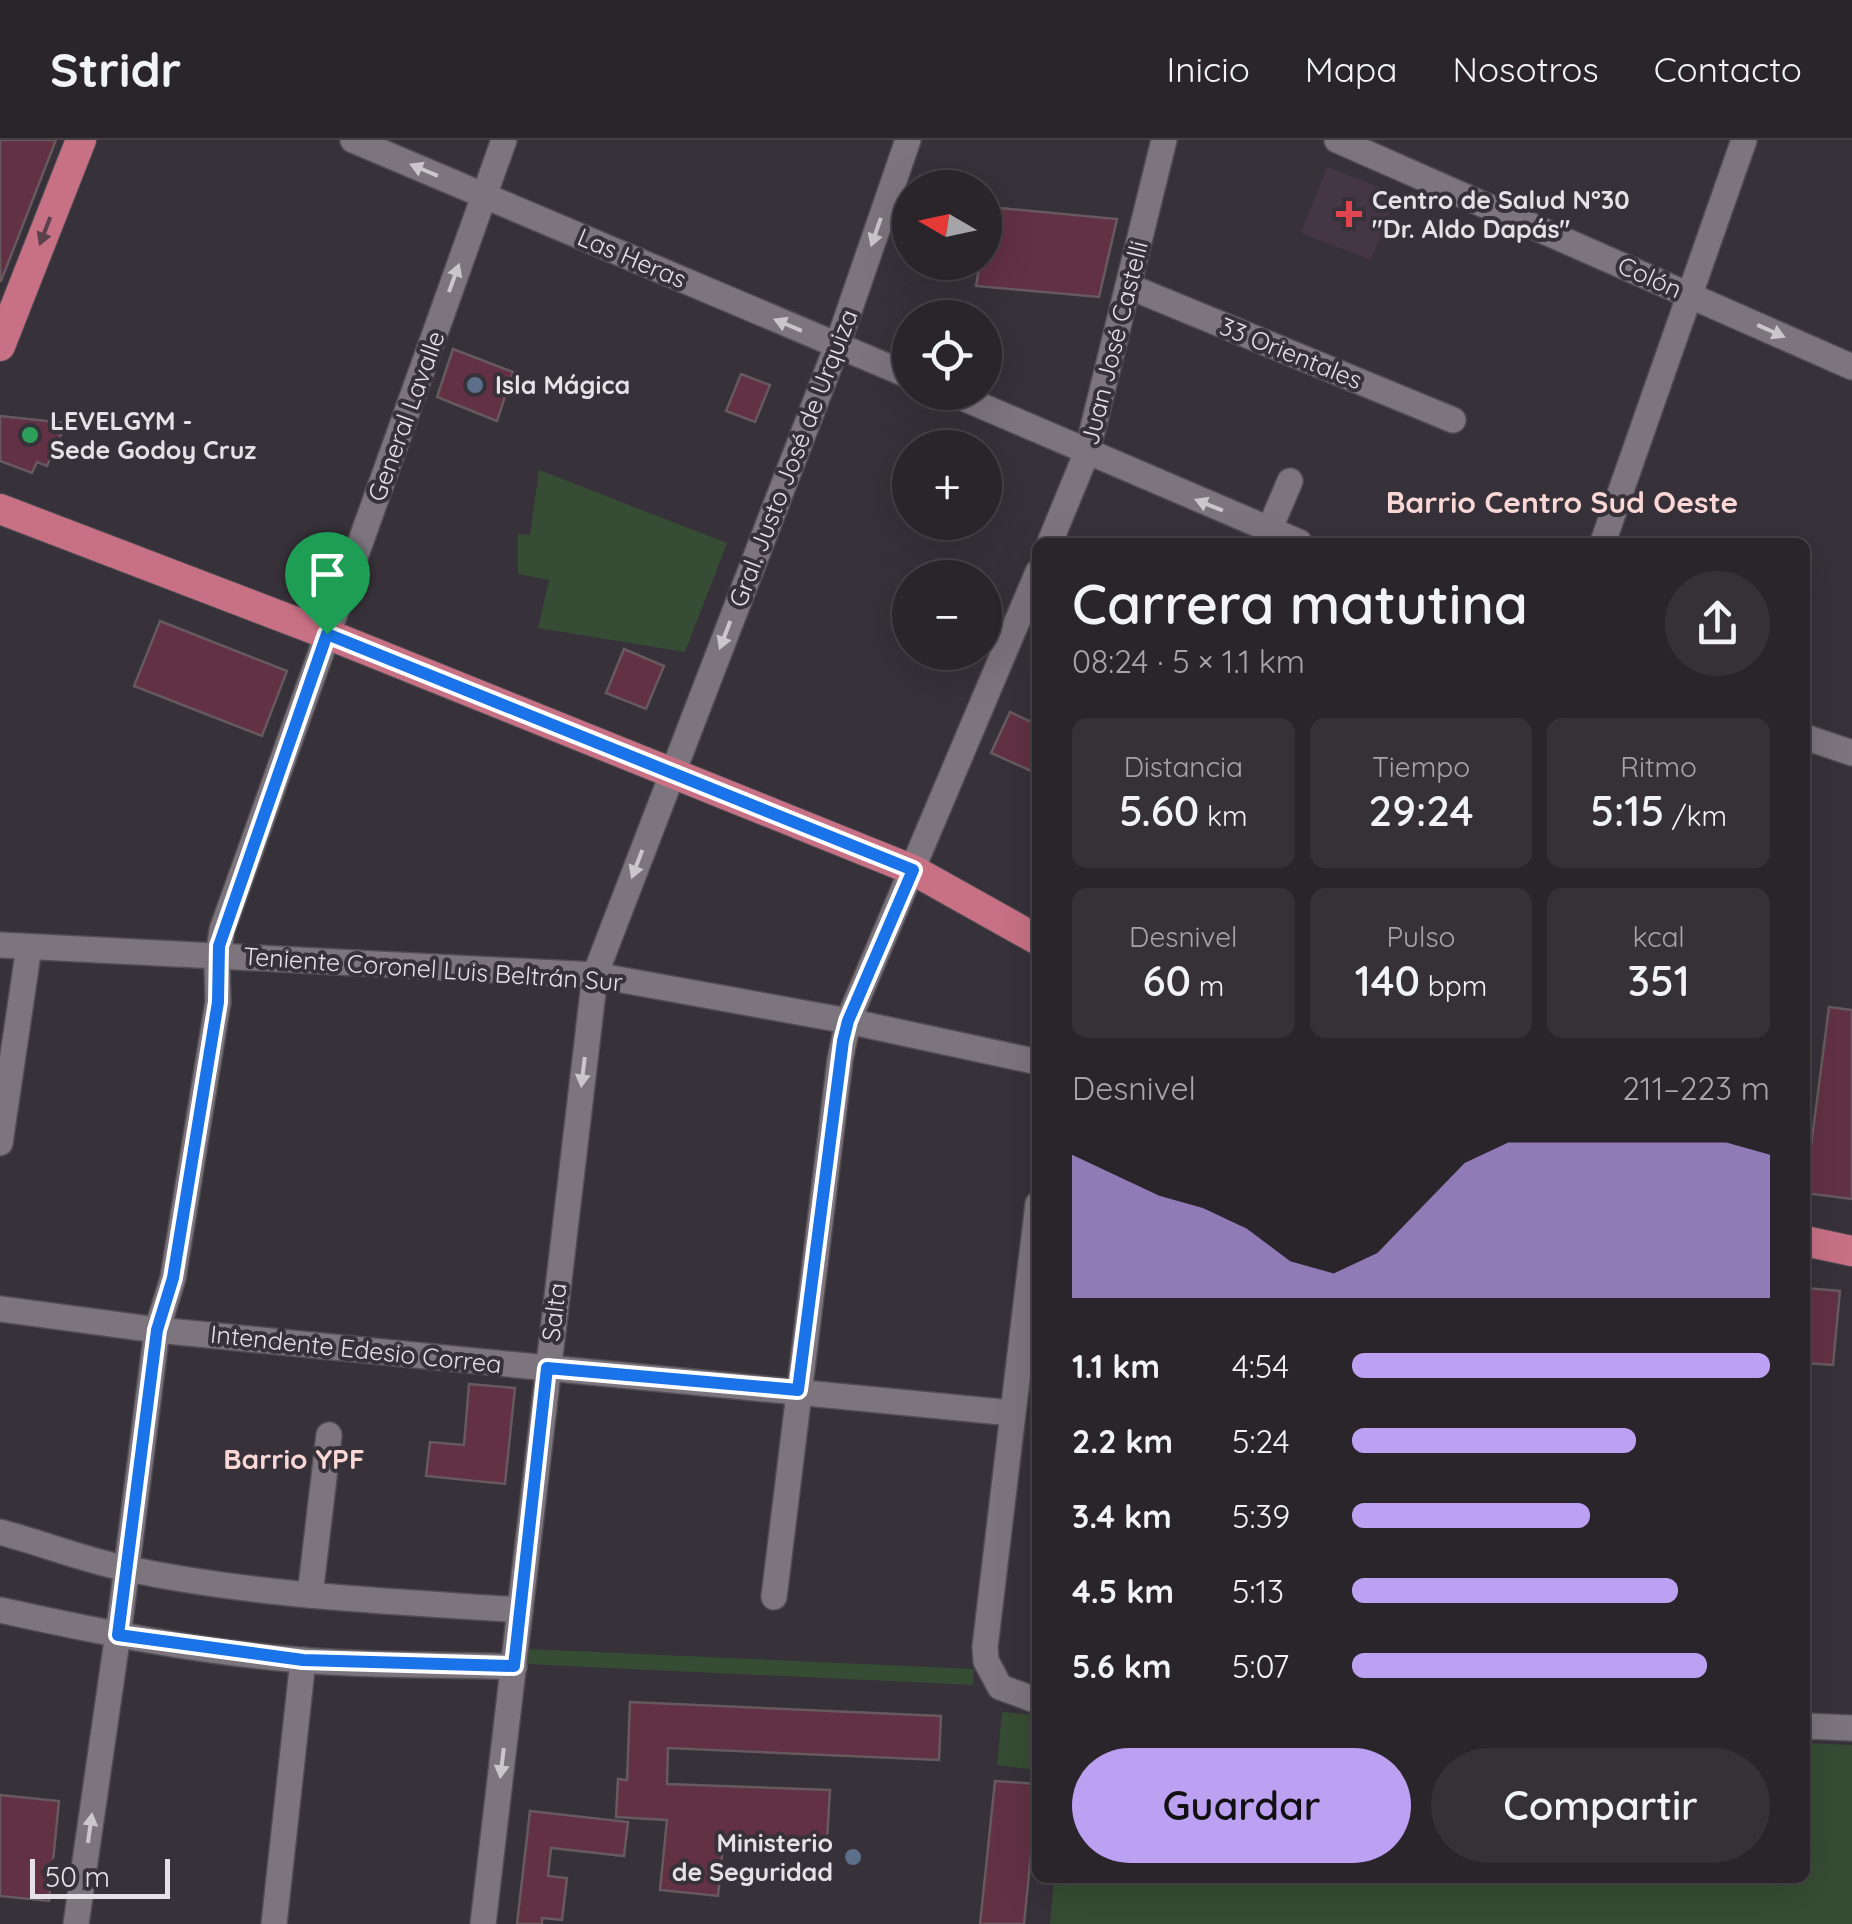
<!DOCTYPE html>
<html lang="es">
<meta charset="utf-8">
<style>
:root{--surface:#29252b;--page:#353137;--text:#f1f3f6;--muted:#a5a5a9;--line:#454247;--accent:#bca0f2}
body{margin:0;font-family:Quicksand,sans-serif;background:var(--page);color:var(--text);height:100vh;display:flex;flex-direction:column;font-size:38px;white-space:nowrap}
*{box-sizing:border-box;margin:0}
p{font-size:32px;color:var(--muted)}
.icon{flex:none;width:55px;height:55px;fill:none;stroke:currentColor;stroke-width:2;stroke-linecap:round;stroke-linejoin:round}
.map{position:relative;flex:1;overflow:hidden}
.panel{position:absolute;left:1032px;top:398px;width:778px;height:1345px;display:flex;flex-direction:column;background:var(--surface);border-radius:15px;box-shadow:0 10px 40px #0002,0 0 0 2px var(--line)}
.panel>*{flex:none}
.needle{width:65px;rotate:279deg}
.fabs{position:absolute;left:892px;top:30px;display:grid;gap:20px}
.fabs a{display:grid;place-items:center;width:110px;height:110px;border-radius:50%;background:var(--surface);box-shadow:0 10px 40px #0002,0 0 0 2px var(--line);font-size:50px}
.scale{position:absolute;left:30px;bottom:25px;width:140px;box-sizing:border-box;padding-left:10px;border:5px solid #e5e1e6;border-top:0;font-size:28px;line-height:35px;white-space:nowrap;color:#e5e1e6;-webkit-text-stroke:8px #373139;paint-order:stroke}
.pin{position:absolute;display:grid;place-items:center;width:85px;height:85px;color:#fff;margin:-102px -42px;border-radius:50% 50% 50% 0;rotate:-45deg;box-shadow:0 0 10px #0007}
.pin .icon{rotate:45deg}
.round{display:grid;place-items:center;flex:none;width:105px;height:105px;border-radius:52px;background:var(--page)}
.head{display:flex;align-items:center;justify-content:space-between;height:170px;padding:0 40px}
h1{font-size:55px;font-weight:600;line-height:75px}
.stats{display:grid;grid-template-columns:repeat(3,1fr);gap:15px;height:170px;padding:10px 40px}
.stats div{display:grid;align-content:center;border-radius:15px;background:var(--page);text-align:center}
.stats b{font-size:42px;font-weight:600}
.stats small{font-size:28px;font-weight:400}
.stats p{font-size:28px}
.chart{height:280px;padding:20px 40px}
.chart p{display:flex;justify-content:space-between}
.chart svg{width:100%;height:180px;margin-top:10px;fill:var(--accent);opacity:.7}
.action{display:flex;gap:20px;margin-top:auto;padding:20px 40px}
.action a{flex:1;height:115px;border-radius:60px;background:var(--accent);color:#111;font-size:40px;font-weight:600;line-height:115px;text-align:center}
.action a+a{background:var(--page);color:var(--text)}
ul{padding:0 40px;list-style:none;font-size:32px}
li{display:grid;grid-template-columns:160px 120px 1fr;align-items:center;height:75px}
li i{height:25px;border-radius:12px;background:var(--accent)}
header{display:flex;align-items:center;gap:60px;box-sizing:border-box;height:140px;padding:0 50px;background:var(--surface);border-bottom:2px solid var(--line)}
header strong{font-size:48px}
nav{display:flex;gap:55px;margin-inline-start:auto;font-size:35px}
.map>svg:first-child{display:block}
.medical{fill:#443644}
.green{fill:#374c34}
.building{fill:#623144;stroke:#665a5e;stroke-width:2.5}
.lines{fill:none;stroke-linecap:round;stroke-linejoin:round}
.minor-casing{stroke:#524d53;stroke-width:28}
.major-casing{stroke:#524d53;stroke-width:32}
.minor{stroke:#7d757e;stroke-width:25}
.major{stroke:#c87185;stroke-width:30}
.oneway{fill:#cbc6cc}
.oneway2{fill:#5b414c}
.route-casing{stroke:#fff;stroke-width:20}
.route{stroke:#1a73e8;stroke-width:12}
.health-dot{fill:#e0444e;stroke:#373139;stroke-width:4}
.service-dot{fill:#5c6f8a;stroke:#373139;stroke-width:4}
.leisure-dot{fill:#2e9e5b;stroke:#373139;stroke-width:4}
.labels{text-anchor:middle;stroke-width:8;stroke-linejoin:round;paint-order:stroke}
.poi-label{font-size:25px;font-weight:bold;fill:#e5e1e6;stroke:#373139;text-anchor:start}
.street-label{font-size:25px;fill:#e5e1e6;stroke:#373139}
.neighbourhood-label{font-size:28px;font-weight:bold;fill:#fbd7d6;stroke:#373139}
.quarter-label{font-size:30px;font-weight:bold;fill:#fbd7d6;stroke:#373139}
</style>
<header>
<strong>Stridr</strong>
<nav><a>Inicio</a><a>Mapa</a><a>Nosotros</a><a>Contacto</a></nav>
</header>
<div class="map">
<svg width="1852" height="1784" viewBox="0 0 1852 1784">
<rect width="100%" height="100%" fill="#373139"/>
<polygon class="medical" points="1327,27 1397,54 1371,120 1301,93"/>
<g class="green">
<polygon points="539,330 727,403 685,512 538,488 549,440 518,434 518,394 530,395"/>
<polygon points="527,1509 974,1529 973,1545 525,1524"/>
<polygon points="1002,1572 1037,1575 1037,1630 997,1625"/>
<polygon points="1805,1603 1852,1605 1852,1784 1050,1784 1054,1738 1805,1738"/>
</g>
<g class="building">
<polygon points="0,0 56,0 1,141 0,141"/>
<polygon points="990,67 1117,79 1099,157 976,146 980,122 985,122"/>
<polygon points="453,209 513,232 497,281 437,257"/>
<polygon points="741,234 770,245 755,282 726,271"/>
<polygon points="0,276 66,283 47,326 37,322 32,333 0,321"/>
<polygon points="160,481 287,531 262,596 134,546"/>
<polygon points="624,509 664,526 646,569 606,553"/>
<polygon points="1010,572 1038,585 1038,634 991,613"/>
<polygon points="1829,867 1852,870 1852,1059 1805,1053"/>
<polygon points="1805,1148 1840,1151 1833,1225 1805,1223"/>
<polygon points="469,1244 515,1248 505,1344 426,1336 430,1302 464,1305"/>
<polygon points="630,1562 941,1576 939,1620 668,1608 667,1644 830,1650 827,1701 724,1696 718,1756 660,1750 667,1680 616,1677 618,1639 627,1640"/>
<polygon points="995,1641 1038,1644 1024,1784 980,1784"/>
<polygon points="0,1655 59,1661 49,1761 0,1756"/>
<polygon points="530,1671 628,1682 624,1716 551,1708 548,1736 567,1738 562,1780 542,1778 542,1784 517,1784"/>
</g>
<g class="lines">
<g class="minor-casing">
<g id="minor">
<polyline points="353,0 910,236"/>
<polyline points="1337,0 1852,227"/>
<polyline points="1128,146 1453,280"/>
<polyline points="949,252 1299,402"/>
<polyline points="1050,402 1087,312 1164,0"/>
<polyline points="1264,402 1290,341"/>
<polyline points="1603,402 1744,0"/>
<polyline points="1805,597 1852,613"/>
<polyline points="0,805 595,835 848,881 1038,922"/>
<polyline points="0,1003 29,807"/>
<polyline points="1038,1064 985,1507 986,1521 1000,1547 1038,1561"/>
<polyline points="0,1169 157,1190 1012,1273"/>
<path d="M0 1392C42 1403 81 1419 124 1428 254 1456 388 1461 520 1470"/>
<polyline points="310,1455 329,1295"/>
<polyline points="774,1457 840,920 848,881 1038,432"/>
<path d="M0 1470C99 1492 199 1512 301 1520 371 1526 443 1524 514 1527"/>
<polyline points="1805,1586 1852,1588"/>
<polyline points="76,1784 121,1473 157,1190 173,1138 218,862 217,824 222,790 504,0"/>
<polyline points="274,1784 303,1520"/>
<polyline points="483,1784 595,835 837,206 908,0"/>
</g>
</g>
<g class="major-casing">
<g id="major">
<polyline points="0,206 81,0"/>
<polyline points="0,369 327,494 913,730 1038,800"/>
<polyline points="1805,1101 1852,1111"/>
</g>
</g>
<use href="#minor" class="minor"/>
<use href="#major" class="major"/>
</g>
<defs><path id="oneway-solid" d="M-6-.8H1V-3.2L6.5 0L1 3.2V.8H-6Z" transform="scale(2.5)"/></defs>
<g class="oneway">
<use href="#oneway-solid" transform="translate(424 30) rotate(-157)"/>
<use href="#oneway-solid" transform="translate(876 92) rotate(109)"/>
<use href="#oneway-solid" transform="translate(454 138) rotate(-70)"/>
<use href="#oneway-solid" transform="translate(788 185) rotate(-157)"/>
<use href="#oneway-solid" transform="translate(1771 191) rotate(24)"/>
<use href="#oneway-solid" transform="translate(1209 365) rotate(-158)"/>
<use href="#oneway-solid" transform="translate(725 495) rotate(111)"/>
<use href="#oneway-solid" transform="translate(637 724) rotate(111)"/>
<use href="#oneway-solid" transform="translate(583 932) rotate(97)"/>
<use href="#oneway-solid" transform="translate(502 1623) rotate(97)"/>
<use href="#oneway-solid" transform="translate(90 1688) rotate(-82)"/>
</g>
<use class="oneway2" href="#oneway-solid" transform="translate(45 91) rotate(111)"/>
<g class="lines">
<g class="route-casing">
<polygon id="route" points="327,494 913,730 848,881 843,901 798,1250 547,1228 514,1526 303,1520 118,1495 157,1190 173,1138 218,862 219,806"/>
</g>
<use href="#route" class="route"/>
</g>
<path class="health-dot" d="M1344 59h10v10h10v10h-10v10h-10v-10h-10v-10h10z"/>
<g class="service-dot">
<circle cx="475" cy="245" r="10"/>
<circle cx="853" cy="1717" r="10"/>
</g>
<circle class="leisure-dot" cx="30" cy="295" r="10"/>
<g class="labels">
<g class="poi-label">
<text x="1372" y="69">Centro de Salud N°30<tspan x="1372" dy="29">"Dr. Aldo Dapás"</tspan></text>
<text x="495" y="254">Isla Mágica</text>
<text x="50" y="290">LEVELGYM -<tspan x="50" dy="29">Sede Godoy Cruz</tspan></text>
<text x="833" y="1712" text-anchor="end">Ministerio<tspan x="833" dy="29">de Seguridad</tspan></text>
</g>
<g class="street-label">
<text transform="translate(632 118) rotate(23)" y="9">Las Heras</text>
<text transform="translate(1650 137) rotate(24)" y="9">Colón</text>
<text transform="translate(1114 203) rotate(-76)" y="9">Juan José Castelli</text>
<text transform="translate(1291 213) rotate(22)" y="9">33 Orientales</text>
<text transform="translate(406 276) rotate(-70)" y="9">General Lavalle</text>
<text transform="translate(793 318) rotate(-69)" y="9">Gral. Justo José de Urquiza</text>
<text transform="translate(433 829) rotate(4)" y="9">Teniente Coronel Luis Beltrán Sur</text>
<text transform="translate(554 1172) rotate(-83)" y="9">Salta</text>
<text transform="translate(356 1209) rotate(6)" y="9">Intendente Edesio Correa</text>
</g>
<g class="neighbourhood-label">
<text x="294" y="1329">Barrio YPF</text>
</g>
<g class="quarter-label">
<text x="1562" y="373">Barrio Centro Sud Oeste</text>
</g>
</g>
</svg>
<div class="fabs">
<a><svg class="needle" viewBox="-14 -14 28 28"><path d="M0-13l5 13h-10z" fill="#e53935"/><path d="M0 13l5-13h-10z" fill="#a5a5a9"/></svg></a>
<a><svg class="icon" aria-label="locate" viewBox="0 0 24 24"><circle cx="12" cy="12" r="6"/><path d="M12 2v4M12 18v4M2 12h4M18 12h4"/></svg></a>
<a>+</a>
<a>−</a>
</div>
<div class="scale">50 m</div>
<div class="pin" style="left:327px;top:494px;background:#1e9e55"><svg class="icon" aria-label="arrive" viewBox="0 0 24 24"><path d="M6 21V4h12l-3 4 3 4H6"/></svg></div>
<section class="panel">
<div class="head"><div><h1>Carrera matutina</h1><p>08:24 · 5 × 1.1 km</p></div><a class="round"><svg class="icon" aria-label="share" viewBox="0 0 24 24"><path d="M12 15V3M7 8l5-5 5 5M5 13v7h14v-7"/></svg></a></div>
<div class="stats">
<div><p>Distancia</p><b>5.60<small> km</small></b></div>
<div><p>Tiempo</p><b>29:24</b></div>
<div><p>Ritmo</p><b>5:15<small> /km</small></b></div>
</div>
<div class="stats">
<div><p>Desnivel</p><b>60<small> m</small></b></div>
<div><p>Pulso</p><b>140<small> bpm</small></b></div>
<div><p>kcal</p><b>351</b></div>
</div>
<div class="chart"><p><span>Desnivel</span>211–223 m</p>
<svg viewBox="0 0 160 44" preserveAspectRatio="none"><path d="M0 44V9L10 14L20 19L30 22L40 27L50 35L60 38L70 33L80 22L90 11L100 6L110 6L120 6L130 6L140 6L150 6L160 9V44z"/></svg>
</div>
<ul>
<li><b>1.1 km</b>4:54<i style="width:100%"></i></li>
<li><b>2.2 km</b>5:24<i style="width:68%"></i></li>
<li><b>3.4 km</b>5:39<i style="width:57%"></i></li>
<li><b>4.5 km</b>5:13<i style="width:78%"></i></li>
<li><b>5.6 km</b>5:07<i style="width:85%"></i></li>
</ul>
<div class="action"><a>Guardar</a><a>Compartir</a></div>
</section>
</div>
